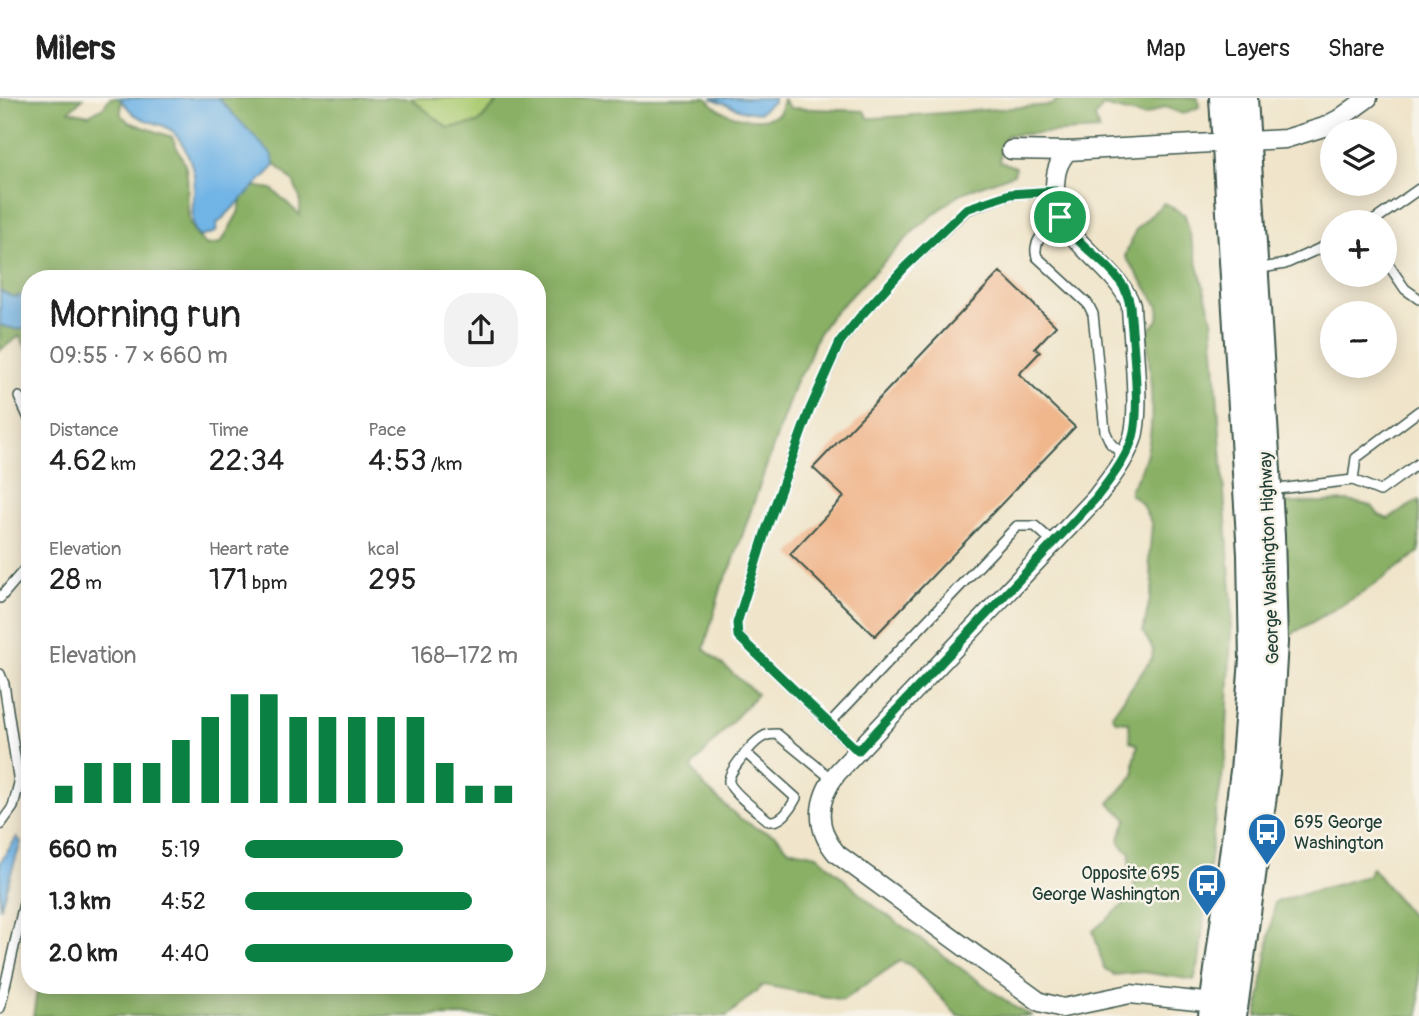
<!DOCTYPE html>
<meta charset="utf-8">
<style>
:root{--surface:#fff;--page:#f2f2f2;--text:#222;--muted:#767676;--line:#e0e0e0;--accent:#0b8043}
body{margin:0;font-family:Pangolin,sans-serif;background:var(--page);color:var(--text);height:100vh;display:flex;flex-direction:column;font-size:26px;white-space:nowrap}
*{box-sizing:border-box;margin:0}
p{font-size:23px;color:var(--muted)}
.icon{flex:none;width:38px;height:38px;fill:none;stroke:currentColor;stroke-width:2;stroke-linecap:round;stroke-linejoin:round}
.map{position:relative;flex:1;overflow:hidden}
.sheet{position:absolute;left:21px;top:172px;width:525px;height:724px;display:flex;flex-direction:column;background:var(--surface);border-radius:28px;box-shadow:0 4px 18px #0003}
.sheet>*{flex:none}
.tools{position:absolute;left:1320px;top:21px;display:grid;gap:14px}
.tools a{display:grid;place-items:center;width:77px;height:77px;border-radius:50%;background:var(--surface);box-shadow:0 4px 18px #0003;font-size:35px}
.pin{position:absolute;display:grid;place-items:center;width:60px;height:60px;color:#fff;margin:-30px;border:4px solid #fff;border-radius:50%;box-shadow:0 2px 7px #0007}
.round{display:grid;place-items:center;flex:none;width:74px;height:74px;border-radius:28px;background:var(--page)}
.head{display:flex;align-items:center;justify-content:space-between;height:119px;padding:0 28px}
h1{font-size:38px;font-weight:600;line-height:52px}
.metrics{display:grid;grid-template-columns:repeat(3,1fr);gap:10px;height:119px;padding:7px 28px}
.metrics div{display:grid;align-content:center}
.metrics b{font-size:30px;font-weight:600}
.metrics small{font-size:19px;font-weight:400}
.metrics p{font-size:19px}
.chart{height:196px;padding:14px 28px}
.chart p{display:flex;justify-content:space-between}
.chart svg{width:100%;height:126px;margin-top:7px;stroke:var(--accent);stroke-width:6}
ul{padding:0 28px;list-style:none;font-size:23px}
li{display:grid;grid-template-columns:112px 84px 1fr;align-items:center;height:52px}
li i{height:18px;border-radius:9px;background:var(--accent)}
header{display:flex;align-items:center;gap:42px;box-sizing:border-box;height:98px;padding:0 35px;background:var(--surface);border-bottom:2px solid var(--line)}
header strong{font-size:33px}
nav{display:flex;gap:38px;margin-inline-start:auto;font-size:24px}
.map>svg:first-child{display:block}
.green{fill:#adcc74;stroke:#668454;stroke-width:2}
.forest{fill:#8ab066;stroke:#54764d;stroke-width:2}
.water{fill:#71b4e6;stroke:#48788d;stroke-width:2}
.building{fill:#f0b68c}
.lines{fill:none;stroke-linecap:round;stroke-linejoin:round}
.service-casing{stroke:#3e564b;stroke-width:12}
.minor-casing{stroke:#3e564b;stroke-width:21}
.primary-casing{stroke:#3e564b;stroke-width:30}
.service{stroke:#fff;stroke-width:9}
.minor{stroke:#fff;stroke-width:18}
.primary{stroke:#fff;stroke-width:26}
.route-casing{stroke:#fff;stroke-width:14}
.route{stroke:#0b8043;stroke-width:9}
.labels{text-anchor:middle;stroke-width:5;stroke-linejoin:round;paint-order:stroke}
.street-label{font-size:18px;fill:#1f3d34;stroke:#f7f3e8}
.poi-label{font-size:18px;fill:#1f3d34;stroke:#f7f3e8;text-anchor:start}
</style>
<header>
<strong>Milers</strong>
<nav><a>Map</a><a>Layers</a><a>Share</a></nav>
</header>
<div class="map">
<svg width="1419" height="918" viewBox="0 0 1419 918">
<rect width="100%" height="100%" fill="#f7f3e8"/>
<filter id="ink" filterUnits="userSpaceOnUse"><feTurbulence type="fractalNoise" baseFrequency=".0143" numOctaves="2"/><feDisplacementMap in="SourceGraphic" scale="14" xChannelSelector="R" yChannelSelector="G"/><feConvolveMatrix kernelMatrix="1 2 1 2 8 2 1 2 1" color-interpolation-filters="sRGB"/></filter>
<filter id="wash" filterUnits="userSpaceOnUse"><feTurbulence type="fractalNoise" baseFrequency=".00686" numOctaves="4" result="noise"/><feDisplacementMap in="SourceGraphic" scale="28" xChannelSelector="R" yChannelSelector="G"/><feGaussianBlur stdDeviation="1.57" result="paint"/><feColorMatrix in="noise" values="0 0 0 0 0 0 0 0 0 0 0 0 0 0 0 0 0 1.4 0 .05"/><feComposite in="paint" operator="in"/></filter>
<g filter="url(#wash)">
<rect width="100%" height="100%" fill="#f0e5cb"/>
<polygon class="green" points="410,0 501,0 478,25 447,30"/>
<g class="forest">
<path d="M0 0H83L69 13 89 17 103 9 110 0H121V17L129 24 172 39C176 49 183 60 186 70 192 100 178 127 207 147L221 145 238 115 246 87 272 91 300 117V100L293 83 268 59 217 0H410L448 30 478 25 501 0H707C722 20 757 27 779 16L783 1 790 10 864 13 868 20H875L1052 7 1059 0H1198L1199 9 1183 16 1165 9 1144 18 1103 8 1095 19 1099 32 1007 37 1001 49 1000 64 1016 69 1014 76 959 96 916 131 831 218 817 238 805 271 797 280 732 467 722 487 704 551 757 596 695 665 692 670 704 688 738 719 758 731 776 737 788 751 817 757 873 807 1016 910 1032 918H958L910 867 900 863 843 902 763 887 727 918H33L38 887H537V180H83L85 177 75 176 66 180H30V197L13 199 0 193Z"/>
<path d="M1164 105 1185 117 1212 221 1232 508 1226 656 1213 734 1199 865 1194 882 1143 874 1114 877 1104 870 1093 833C1107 819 1134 805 1135 783L1128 776 1130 755C1113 743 1120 738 1127 721L1109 705 1134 677V664L1138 647 1130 643 1129 624 1116 623 1112 617 1152 560 1153 551 1143 534 1153 486 1149 462 1152 426 1141 405 1130 396V391C1162 348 1150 286 1147 235L1158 222 1159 209 1125 158 1136 131Z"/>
<polygon points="0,227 19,232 30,228 30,258 20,238 0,252"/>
<polygon points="1419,402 1419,454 1364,494 1276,545 1273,406 1348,403 1372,408 1379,417 1388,421"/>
<polygon points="1372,770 1419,827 1419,918 1257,918 1275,804 1367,778"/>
</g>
<g class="water">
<path d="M119 0H218L272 57 275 68 217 126 216 134 200 139C184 127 199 93 193 72 189 57 180 35 164 28 155 24 142 23 134 16 129 12 124 5 119 0Z"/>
<polygon points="711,0 774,0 774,3 759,15 744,13"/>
<polygon points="0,193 13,199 30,197 30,228 19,232 0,227"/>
<polygon points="17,739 21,744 0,811 0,765"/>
</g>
<g id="blocks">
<polygon class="building" points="1000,174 1056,228 1035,250 1040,254 1019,276 1075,329 875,538 790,456 844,399 813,370"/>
</g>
</g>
<g filter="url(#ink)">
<use href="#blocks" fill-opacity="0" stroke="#3e564b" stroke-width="2"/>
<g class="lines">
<g class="service-casing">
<g id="service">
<path d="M1060 119C1049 130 1031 142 1037 159L1088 206 1093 216 1105 333 1111 346 1125 358"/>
<polyline points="1372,124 1419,91"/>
<polyline points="1384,160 1405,191 1419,201"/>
<polyline points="1256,171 1285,166 1332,145"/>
<polyline points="19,299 30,323"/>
<polyline points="1353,382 1356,360 1419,313"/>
<polyline points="1270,392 1353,382 1380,393 1419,365"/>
<polyline points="0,500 30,465"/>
<polyline points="0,576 4,586 19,685 13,709 0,727"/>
<polyline points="829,626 1017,428 1035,428 1054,445"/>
<polyline points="857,653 738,538 737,525 766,432 810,311 840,245 859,220 905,169 966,112 1010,96 1055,93"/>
<path d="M747 656 796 700C790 711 783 724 769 723 760 715 732 695 729 684 727 674 753 645 761 640 767 636 771 636 777 636L832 681"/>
<polyline points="0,910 30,779"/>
</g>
</g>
<g class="minor-casing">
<g id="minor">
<polyline points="1011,52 1068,53"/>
<path d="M1224 906 1130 896 1063 910 1040 904 837 756C814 730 817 701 837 675L1095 401C1109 383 1124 364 1132 342 1142 313 1132 240 1131 207 1114 163 1056 144 1055 92 1055 76 1057 65 1068 53L1285 41 1324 29 1339 21 1368 0"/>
</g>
</g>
<g class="primary-casing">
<g id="primary">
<polyline points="1212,918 1244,673 1253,562 1251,456 1223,0"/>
<polyline points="1233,918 1266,675 1274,544 1271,438 1244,0"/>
</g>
</g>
<use href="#service" class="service"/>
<use href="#minor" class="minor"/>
<use href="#primary" class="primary"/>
</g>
</g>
<g class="lines" filter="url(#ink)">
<g class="route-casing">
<path id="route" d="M1055 93C1054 140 1105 155 1125 191 1127 196 1129 202 1130 207 1132 240 1142 313 1132 342 1124 364 1109 383 1095 401L858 653 738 538 737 525 766 432 810 311 840 244 859 220 905 169 966 111 1010 96Z"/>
</g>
<use href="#route" class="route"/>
</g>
<defs>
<g id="bus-pin" transform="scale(2.0125)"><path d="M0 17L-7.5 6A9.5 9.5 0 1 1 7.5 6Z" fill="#1f6fb2" stroke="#f7f3e8"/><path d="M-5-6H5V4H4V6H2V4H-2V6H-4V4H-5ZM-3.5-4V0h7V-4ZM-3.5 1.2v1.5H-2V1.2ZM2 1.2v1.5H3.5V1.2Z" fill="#fff"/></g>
</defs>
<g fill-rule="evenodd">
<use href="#bus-pin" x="1267" y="734"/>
<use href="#bus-pin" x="1207" y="785"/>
</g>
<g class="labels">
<g class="street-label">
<text transform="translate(1269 460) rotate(-92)" y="6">George Washington Highway</text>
</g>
<g class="poi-label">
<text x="1294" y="730">695 George<tspan x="1294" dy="21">Washington</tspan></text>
<text x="1180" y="781" text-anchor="end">Opposite 695<tspan x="1180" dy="21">George Washington</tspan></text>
</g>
</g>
</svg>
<div class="tools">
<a><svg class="icon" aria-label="layers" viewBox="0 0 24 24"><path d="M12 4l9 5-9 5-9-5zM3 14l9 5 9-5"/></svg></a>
<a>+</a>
<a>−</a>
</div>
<div class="pin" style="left:1060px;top:119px;background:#1e9e55"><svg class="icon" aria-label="arrive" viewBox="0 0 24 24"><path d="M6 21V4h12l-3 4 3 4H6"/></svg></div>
<section class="sheet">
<div class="head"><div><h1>Morning run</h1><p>09:55 · 7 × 660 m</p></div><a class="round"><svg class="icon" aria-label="share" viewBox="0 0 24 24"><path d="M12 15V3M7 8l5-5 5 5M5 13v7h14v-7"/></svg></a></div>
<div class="metrics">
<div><p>Distance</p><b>4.62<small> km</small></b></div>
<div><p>Time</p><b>22:34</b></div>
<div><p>Pace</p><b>4:53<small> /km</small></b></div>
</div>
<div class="metrics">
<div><p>Elevation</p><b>28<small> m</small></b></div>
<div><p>Heart rate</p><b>171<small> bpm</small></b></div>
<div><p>kcal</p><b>295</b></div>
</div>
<div class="chart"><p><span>Elevation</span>168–172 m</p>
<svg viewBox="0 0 160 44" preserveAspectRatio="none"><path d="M5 44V38M15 44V30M25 44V30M35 44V30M45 44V22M55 44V14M65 44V6M75 44V6M85 44V14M95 44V14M105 44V14M115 44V14M125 44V14M135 44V30M145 44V38M155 44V38"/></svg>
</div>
<ul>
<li><b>660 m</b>5:19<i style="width:58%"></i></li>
<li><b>1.3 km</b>4:52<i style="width:83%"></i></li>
<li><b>2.0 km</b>4:40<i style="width:98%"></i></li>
</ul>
</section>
</div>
